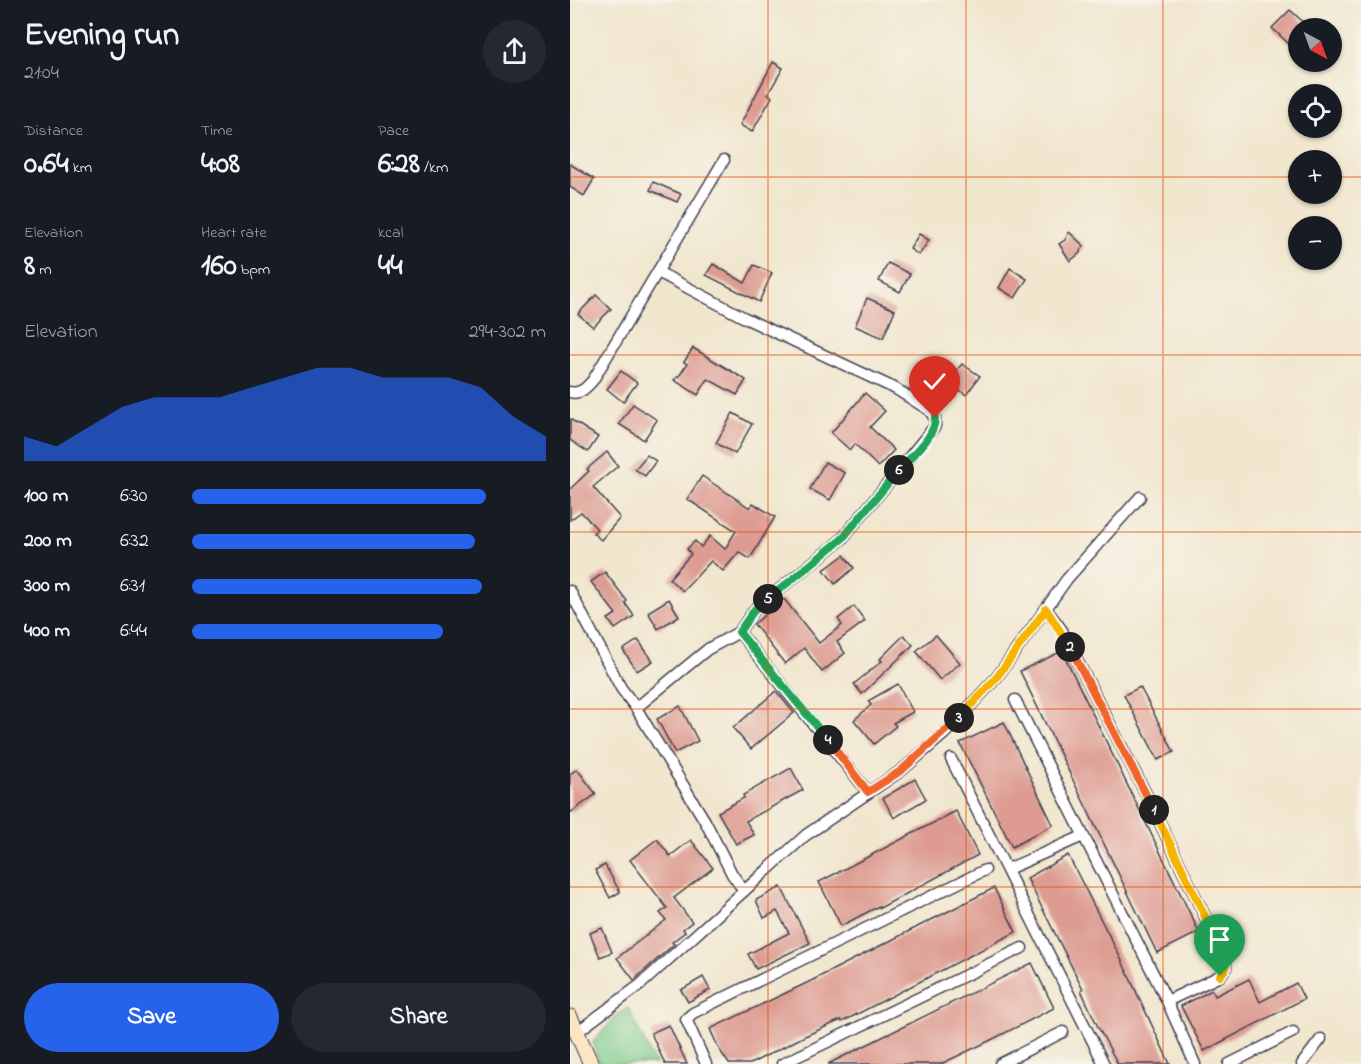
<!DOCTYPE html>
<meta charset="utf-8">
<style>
:root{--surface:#171b24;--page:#242831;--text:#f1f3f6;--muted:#9ea1a6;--accent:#2563eb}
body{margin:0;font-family:"Indie Flower",sans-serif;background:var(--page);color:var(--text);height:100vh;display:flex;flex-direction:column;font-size:22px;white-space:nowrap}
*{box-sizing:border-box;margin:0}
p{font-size:20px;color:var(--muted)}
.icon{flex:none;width:33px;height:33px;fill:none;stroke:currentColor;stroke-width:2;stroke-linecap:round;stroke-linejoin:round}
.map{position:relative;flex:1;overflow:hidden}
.side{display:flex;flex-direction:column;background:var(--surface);width:570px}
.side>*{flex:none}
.needle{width:39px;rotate:139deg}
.buttons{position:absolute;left:718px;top:18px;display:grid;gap:12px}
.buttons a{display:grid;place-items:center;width:54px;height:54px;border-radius:50%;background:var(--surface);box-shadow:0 2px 4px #0004;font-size:30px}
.pin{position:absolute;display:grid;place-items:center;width:51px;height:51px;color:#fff;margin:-62px -26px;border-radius:50% 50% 50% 0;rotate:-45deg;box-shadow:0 0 6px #0007}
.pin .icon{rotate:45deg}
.km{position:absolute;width:30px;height:30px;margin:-15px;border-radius:50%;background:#222;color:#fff;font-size:16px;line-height:30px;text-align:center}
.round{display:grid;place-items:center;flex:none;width:63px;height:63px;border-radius:32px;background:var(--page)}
.overview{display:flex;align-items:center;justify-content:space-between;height:102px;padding:0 24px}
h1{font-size:33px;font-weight:700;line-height:45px}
.figures{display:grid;grid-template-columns:repeat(3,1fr);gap:9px;height:102px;padding:6px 24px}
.figures div{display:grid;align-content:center}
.figures b{font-size:30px;font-weight:700}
.figures small{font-size:16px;font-weight:400}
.figures p{font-size:16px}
.chart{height:168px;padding:12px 24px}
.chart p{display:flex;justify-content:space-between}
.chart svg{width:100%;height:108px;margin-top:6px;fill:var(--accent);opacity:.7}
.cta{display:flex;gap:12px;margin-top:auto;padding:12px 24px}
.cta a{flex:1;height:69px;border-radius:36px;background:var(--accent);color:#fff;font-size:24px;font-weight:700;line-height:69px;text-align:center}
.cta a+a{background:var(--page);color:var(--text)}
ul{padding:0 24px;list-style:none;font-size:20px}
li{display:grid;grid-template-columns:96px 72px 1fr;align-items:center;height:45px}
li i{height:15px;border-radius:8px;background:var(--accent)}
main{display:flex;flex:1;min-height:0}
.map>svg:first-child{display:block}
.green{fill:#7ccb8a;stroke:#4f7662;stroke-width:1.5}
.building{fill:#dd9b91}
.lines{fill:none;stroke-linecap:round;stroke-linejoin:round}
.minor-casing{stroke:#413f51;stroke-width:13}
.secondary-casing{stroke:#413f51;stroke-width:17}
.minor{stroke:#fff;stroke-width:10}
.secondary{stroke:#fbe6c4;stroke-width:15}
.split-1-casing{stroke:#fff;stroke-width:12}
.split-2-casing{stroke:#fff;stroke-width:12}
.split-3-casing{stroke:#fff;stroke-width:12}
.split-4-casing{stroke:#fff;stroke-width:12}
.split-5-casing{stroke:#fff;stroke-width:12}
.split-6-casing{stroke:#fff;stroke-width:12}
.split-7-casing{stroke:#fff;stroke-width:12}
.split-1{stroke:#f5b400;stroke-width:8}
.split-2{stroke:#f0652b;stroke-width:8}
.split-3{stroke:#f5b400;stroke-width:8}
.split-4{stroke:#f0652b;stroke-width:8}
.split-5{stroke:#22a559;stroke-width:8}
.split-6{stroke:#22a559;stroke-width:8}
.split-7{stroke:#22a559;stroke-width:8}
.grid{fill:none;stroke:#de560e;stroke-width:1.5;stroke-opacity:0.55}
</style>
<main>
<section class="side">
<div class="overview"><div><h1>Evening run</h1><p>21:04</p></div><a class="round"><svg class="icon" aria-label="share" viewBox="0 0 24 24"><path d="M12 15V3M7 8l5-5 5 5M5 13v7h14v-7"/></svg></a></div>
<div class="figures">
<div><p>Distance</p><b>0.64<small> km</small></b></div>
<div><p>Time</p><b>4:08</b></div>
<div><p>Pace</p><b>6:28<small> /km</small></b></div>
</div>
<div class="figures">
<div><p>Elevation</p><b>8<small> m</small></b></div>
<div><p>Heart rate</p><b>160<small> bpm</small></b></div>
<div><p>kcal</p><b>44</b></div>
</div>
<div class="chart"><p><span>Elevation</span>294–302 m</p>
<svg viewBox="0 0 160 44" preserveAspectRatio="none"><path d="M0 44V34L10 38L20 30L30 22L40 18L50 18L60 18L70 14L80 10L90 6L100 6L110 10L120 10L130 10L140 14L150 26L160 34V44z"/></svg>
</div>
<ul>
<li><b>100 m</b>6:30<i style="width:83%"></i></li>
<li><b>200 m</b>6:32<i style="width:80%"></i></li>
<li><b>300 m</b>6:31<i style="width:82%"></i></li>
<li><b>400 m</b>6:44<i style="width:71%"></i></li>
</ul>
<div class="cta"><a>Save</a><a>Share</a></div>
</section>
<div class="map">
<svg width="791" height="1064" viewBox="0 0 791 1064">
<rect width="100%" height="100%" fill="#f7f3e8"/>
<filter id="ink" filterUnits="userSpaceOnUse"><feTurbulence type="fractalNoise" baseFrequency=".0167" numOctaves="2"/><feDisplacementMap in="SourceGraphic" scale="12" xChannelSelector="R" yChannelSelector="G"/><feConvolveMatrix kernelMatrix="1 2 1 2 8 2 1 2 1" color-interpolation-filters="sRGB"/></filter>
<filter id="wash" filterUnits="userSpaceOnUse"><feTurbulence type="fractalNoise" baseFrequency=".008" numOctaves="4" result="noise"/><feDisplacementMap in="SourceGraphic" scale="24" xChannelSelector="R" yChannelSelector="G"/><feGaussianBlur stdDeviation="1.35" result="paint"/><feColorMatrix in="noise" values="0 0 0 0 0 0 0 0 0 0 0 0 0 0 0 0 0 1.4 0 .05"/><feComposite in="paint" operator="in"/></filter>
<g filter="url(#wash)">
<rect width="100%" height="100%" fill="#f1e6ce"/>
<polygon class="green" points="58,1008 85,1064 29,1064 23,1042 48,1015"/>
<g id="blocks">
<g class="building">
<polygon points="720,10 740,28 729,28 729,35 720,45 702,28"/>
<polygon points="203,62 213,68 198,94 202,97 182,132 170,125"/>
<polygon points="0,164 24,179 14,196 0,187"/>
<polygon points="83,182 111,194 107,202 80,190"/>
<polygon points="499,232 514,246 509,254 500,261 489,244 495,240"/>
<polygon points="349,234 359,240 349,255 340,249"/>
<polygon points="318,263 340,274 330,292 309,281"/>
<polygon points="143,264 175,283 184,265 202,273 189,302 136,275"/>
<polygon points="440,268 457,279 445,298 429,288"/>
<polygon points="26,295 41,309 23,327 8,314"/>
<polygon points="297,298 325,310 313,338 285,326"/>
<polygon points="123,348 176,380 167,395 138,379 128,395 104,380 110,375 117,364 114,362"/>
<polygon points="392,364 410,376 396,395 378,381"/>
<polygon points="51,371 67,383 53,402 37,389"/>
<polygon points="295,393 315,411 300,427 324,450 308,467 285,444 280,450 261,433"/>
<polygon points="63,404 87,420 74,440 49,424"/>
<polygon points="163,413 182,424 165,454 146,443"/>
<polygon points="0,419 28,437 18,452 0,440"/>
<polygon points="37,452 48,466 23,487 50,518 31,540 23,533 27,529 11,512 0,520 0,489 19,471 17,469"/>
<polygon points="77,455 86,461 75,476 65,469"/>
<polygon points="255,462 275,473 260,500 240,489"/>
<polygon points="132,476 180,508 183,503 205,517 180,559 169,552 153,571 141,561 113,591 99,579 121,554 117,549 125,541 131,547 140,536 155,549 166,531 117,499"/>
<polygon points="274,555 284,568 265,584 254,570"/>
<polygon points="35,572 57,601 55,603 64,616 45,629 38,619 46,614 21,582"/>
<polygon points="99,599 109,616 88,629 78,612"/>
<polygon points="214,599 249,643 272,625 268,619 284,606 295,621 267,642 275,653 252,672 234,648 215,664 184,624"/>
<polygon points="334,635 343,645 292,694 284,684 312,661 310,659"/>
<polygon points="366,635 390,663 370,680 346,651"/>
<polygon points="68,640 83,661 67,671 53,650"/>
<polygon points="492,651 629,932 587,953 450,671"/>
<polygon points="328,684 343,712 323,723 326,726 304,744 284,720 301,705 298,701"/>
<polygon points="570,687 604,752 588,760 554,695"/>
<polygon points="206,691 224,713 181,749 163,728"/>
<polygon points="110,706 128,741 105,753 87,719"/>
<polygon points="434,722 483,825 442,847 390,743"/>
<polygon points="221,768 233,790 176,821 184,835 166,844 148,812 174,798 173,795"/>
<polygon points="7,769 26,794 0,813 0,774"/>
<polygon points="345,779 356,799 324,818 313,798"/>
<polygon points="386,811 408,855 310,908 309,906 271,926 249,882"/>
<polygon points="87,839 100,856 121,840 143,868 104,898 122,922 113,929 115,932 102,942 104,944 64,980 47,958 96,920 90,913 97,908 60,860"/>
<polygon points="498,855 551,959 600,1064 548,1064 528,1027 511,990 513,989 457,878"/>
<polygon points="35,865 50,892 40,898 25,870"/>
<polygon points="211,887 240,943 186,969 178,954 219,933 207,911 194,918 186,900"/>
<polygon points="424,888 446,932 272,1022 271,1020 235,1036 180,1064 159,1064 149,1049 140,1029 241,981"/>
<polygon points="32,928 42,952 30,957 20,933"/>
<polygon points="462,963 484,1008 419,1041 371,1064 258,1064"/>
<polygon points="133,977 140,990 118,1002 111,990"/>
<polygon points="679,979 690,1002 726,983 734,999 634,1051 611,1006 642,990 645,996"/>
<polygon points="99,1025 117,1064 95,1064 81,1033"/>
</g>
</g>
</g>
<g filter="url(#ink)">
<use href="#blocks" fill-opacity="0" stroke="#413f51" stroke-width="1.5"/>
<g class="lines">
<g class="minor-casing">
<g id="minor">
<path d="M0 392C10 395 17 387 23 380L154 160"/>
<polyline points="0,591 51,688 66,708 135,821 162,874 174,891"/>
<polyline points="476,609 491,629 576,794 655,958 656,968 650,976 597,1001"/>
<polyline points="169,632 298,792"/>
<polyline points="445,700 597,1001 625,1064"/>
<polyline points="66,708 138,649 169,632 185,609 272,539 365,426 365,418 359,410 326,389 175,318 88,272"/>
<polyline points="381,759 534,1064"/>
<polyline points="438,869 513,836"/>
<polyline points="7,1032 70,985 236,835 332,770 374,734 427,677 497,579 570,497"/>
<polyline points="136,1064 116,1019 123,1013 415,870"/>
<polyline points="212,1064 452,948"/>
<polyline points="430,1064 493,1032"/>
<polyline points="659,1064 723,1032"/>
<polyline points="732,1064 751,1039"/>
</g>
</g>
<g class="secondary-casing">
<polyline id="secondary" points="0,1017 21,1064"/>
</g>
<use href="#minor" class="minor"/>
<use href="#secondary" class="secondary"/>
</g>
</g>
<g class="lines" filter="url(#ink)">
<g class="split-1-casing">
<polyline id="split-1" points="584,810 655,958 656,968 650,976"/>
</g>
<g class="split-2-casing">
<polyline id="split-2" points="500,647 584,810"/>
</g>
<g class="split-3-casing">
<polyline id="split-3" points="389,718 427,677 476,609 500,647"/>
</g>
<g class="split-4-casing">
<polyline id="split-4" points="258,740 298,792 332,770 389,718"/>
</g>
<g class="split-5-casing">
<polyline id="split-5" points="198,599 185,609 169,632 258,740"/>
</g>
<g class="split-6-casing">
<polyline id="split-6" points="198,599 272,539 329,470"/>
</g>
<g class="split-7-casing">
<path id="split-7" d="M329 470C341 456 365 438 365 418"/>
</g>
<use href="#split-1" class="split-1"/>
<use href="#split-2" class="split-2"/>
<use href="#split-3" class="split-3"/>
<use href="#split-4" class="split-4"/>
<use href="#split-5" class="split-5"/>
<use href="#split-6" class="split-6"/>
<use href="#split-7" class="split-7"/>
</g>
<path class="grid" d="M198 0V1064M396 0V1064M593 0V1064M0 177H729M762 177H791M0 355H791M0 532H791M0 709H791M0 887H791"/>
</svg>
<div class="buttons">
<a><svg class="needle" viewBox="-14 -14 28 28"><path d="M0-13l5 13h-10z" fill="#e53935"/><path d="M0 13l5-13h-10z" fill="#9ea1a6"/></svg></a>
<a><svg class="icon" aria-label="locate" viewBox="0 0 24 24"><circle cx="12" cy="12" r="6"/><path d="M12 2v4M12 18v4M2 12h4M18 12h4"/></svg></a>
<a>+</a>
<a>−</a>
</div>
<div class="pin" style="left:650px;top:976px;background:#1e9e55"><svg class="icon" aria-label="arrive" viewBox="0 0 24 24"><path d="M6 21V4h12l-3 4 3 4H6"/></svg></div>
<div class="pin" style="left:365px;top:418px;background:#d93025"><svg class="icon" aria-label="check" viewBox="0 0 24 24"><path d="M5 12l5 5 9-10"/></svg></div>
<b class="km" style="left:584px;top:810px">1</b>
<b class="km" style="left:500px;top:647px">2</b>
<b class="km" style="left:389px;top:718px">3</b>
<b class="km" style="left:258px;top:740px">4</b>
<b class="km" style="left:198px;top:599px">5</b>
<b class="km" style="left:329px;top:470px">6</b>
</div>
</main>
